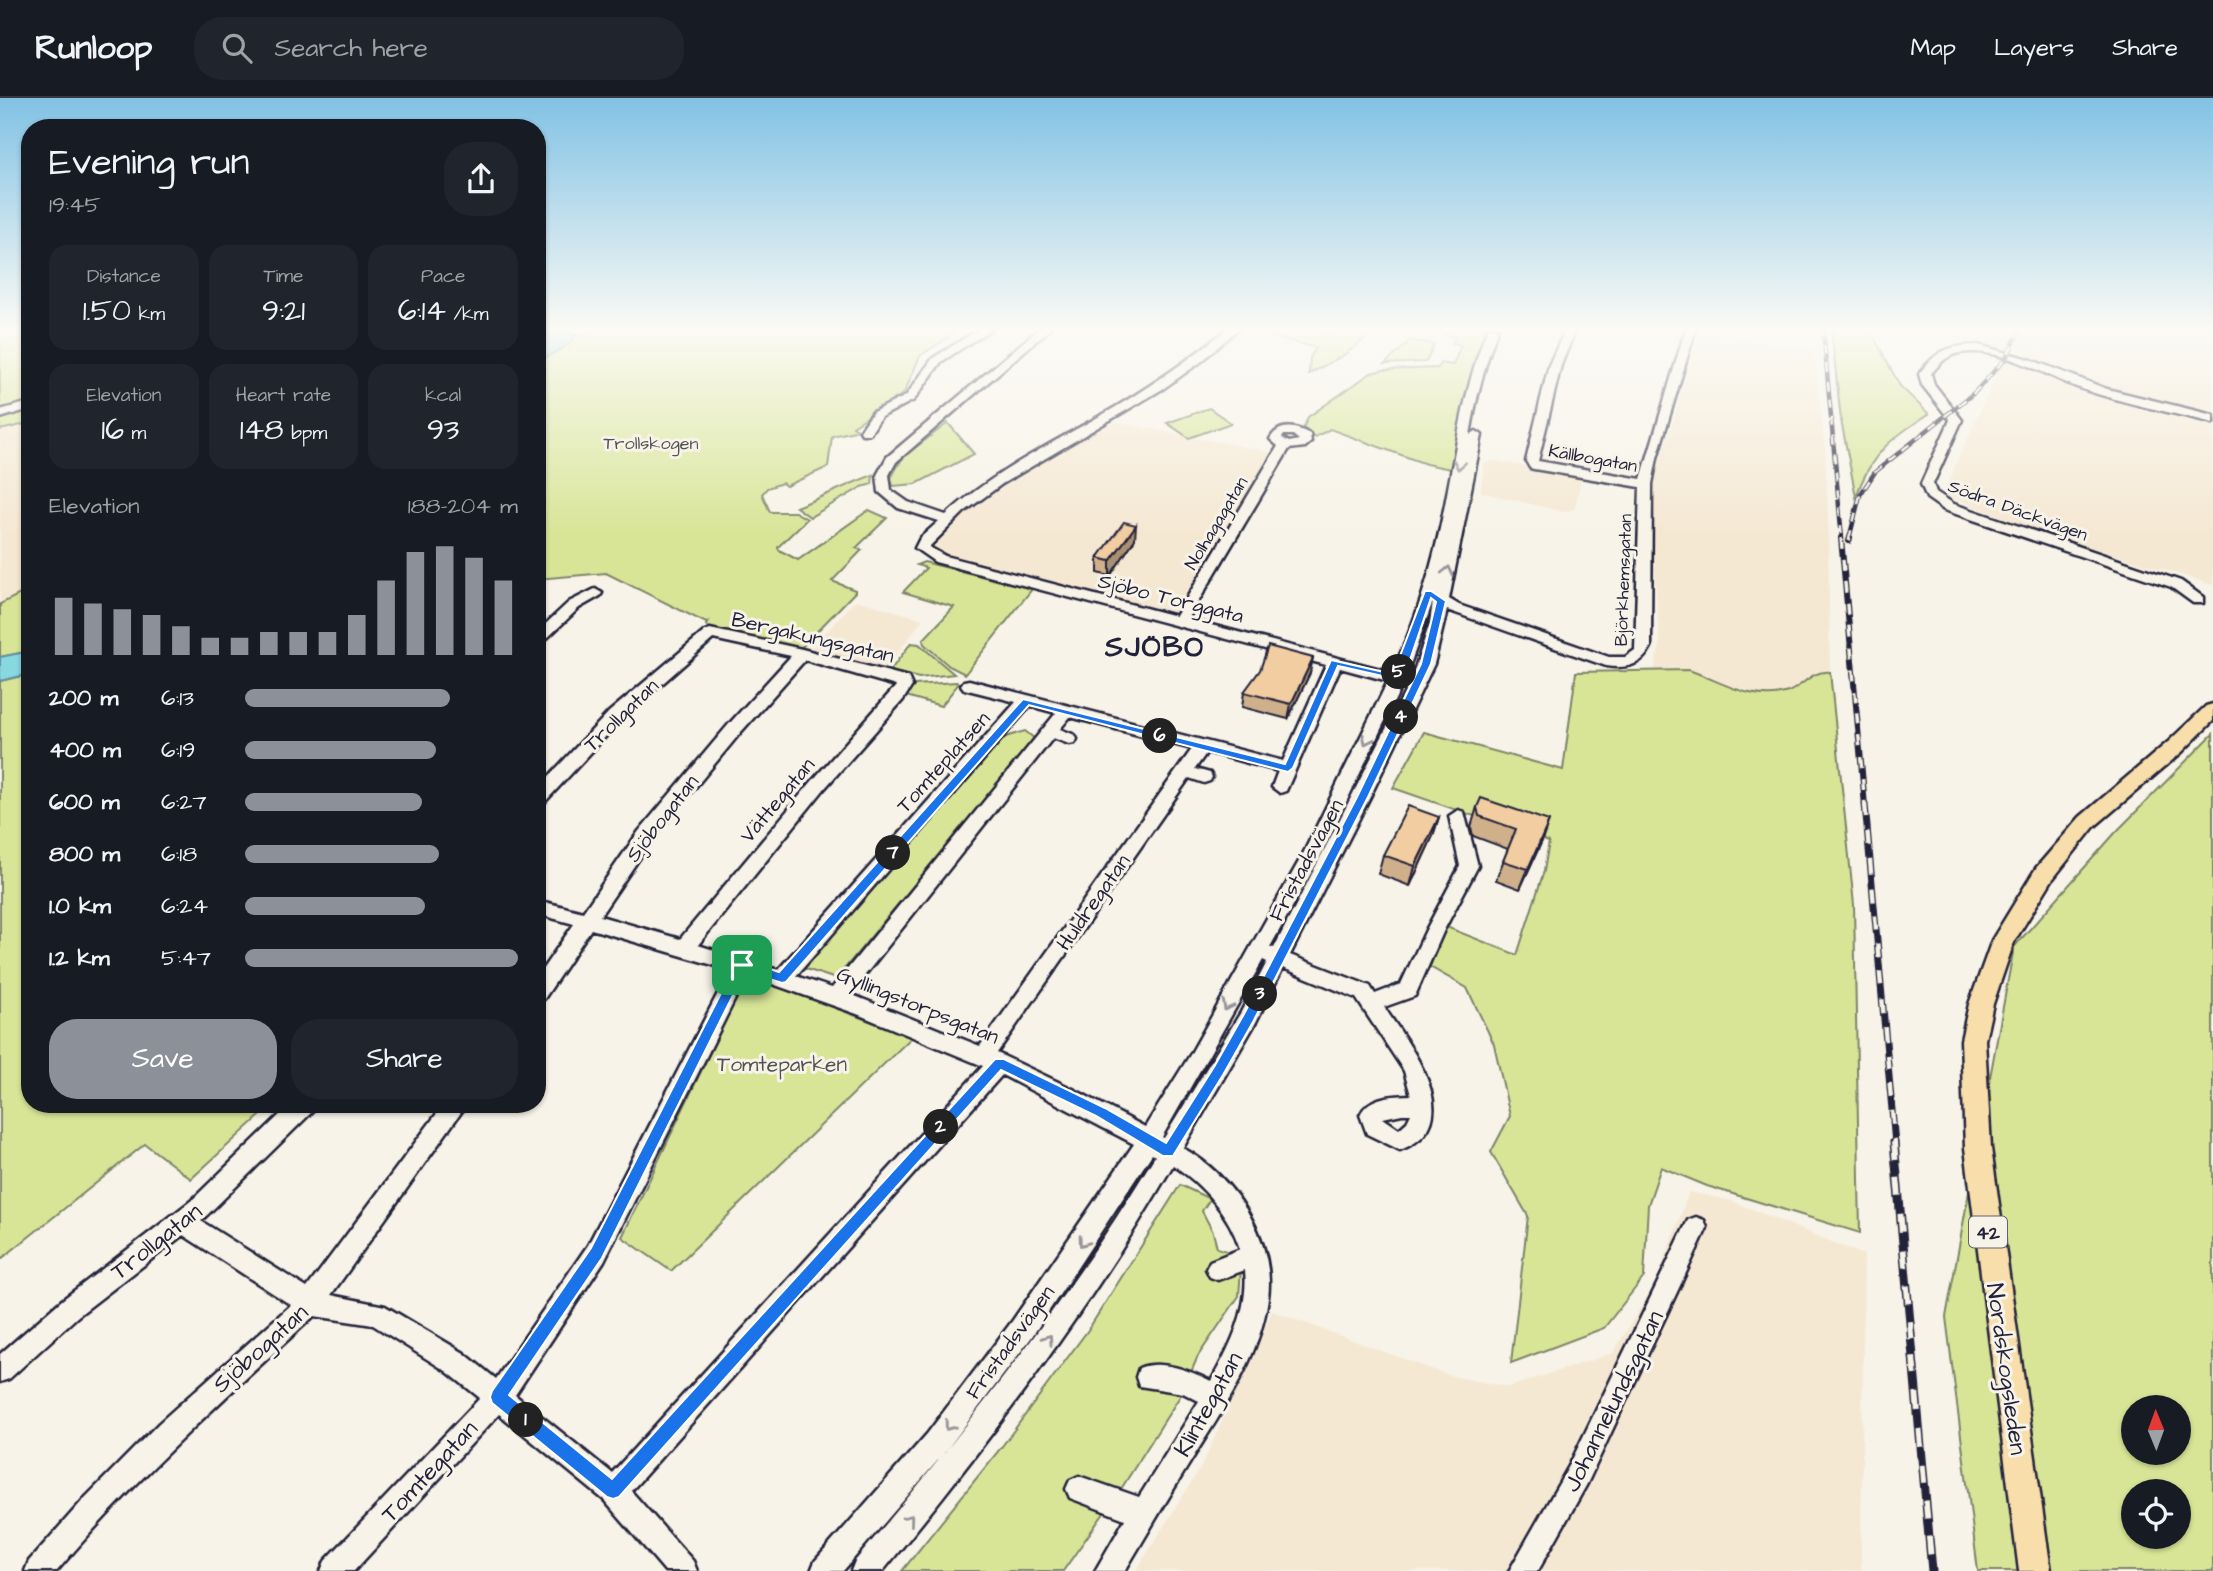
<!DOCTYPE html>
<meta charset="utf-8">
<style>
:root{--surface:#171b24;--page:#20242c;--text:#f1f3f6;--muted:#9ea1a6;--line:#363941;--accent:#8c9099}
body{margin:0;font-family:"Architects Daughter",sans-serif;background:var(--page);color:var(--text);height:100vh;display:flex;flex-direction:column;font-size:26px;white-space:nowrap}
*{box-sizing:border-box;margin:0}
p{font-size:23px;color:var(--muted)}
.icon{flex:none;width:38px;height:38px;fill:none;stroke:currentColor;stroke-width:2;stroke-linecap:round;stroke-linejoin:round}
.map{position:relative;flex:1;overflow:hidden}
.details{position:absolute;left:21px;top:21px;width:525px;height:994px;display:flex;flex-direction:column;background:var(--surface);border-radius:28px;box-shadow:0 2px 5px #0004}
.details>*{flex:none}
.needle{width:46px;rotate:359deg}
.buttons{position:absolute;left:2121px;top:1297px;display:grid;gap:14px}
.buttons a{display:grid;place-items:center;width:70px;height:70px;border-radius:50%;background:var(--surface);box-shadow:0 2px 5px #0004;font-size:35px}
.pin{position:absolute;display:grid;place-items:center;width:60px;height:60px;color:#fff;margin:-30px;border-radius:14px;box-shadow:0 4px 10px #0006}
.km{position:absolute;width:35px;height:35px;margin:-18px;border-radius:50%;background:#222;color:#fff;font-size:19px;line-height:35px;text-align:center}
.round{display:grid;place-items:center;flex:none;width:74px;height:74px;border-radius:28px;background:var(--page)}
.headline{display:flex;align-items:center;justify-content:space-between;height:119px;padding:0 28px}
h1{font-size:38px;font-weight:600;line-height:52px}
.figures{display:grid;grid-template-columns:repeat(3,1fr);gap:10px;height:119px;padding:7px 28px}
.figures div{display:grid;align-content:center;border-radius:18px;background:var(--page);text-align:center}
.figures b{font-size:30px;font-weight:600}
.figures small{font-size:19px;font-weight:400}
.figures p{font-size:19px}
.chart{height:196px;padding:14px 28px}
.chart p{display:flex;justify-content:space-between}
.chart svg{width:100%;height:126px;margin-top:7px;stroke:var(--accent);stroke-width:6}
.cta{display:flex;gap:14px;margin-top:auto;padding:14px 28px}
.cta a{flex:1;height:80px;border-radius:28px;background:var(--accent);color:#fff;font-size:28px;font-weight:600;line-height:80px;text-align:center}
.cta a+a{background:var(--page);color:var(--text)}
ul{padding:0 28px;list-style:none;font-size:23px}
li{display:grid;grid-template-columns:112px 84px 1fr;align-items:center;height:52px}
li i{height:18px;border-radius:9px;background:var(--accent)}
header{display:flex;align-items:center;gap:42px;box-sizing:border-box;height:98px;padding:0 35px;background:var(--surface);border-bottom:2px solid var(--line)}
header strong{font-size:33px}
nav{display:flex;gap:38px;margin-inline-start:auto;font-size:24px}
.search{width:490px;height:63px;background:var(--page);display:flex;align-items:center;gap:18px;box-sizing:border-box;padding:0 24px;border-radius:28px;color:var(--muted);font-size:26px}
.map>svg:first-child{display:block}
.built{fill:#f5e8d3}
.green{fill:#d8e597;stroke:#7d8469;stroke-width:2;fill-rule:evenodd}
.water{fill:#87d8df;stroke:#5f8f9d;stroke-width:2}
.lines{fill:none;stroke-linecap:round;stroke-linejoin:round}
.minor-casing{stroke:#22223b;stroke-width:5}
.major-casing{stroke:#22223b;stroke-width:5}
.minor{fill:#f7f3e8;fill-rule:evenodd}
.major{fill:#f8deab;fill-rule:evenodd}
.rail-far3-casing{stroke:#22223b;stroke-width:4.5}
.rail-far2-casing{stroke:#22223b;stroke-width:6}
.rail-far1-casing{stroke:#22223b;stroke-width:7}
.rail-casing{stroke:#22223b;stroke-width:9}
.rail-far3{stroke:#f7f3e8;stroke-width:2.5;stroke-dasharray:9;stroke-linecap:butt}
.rail-far2{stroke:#f7f3e8;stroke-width:3.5;stroke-dasharray:11;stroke-linecap:butt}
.rail-far1{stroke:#f7f3e8;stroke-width:4.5;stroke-dasharray:14;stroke-linecap:butt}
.rail{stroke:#f7f3e8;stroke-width:6;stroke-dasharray:18;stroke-linecap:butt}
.wall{fill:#cfb08a;stroke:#22223b;stroke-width:2}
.shaded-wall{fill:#a99071;stroke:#22223b;stroke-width:2}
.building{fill:#f1cda1;stroke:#22223b;stroke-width:2}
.oneway{stroke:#97959a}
.route{fill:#1a73e8;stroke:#fff;stroke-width:2;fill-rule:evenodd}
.labels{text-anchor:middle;stroke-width:6;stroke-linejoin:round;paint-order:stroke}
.far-park-label{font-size:18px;fill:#505352;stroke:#f7f3e8}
.far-street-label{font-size:18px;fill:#22223b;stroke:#f7f3e8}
.shield{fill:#f7f3e8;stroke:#62616f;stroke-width:2}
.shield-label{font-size:19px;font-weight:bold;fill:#22223b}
.street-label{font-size:21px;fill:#22223b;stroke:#f7f3e8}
.park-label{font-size:21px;fill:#505352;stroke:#f7f3e8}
.near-street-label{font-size:24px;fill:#22223b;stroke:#f7f3e8}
.district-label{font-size:28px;font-weight:bold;letter-spacing:2px;fill:#22223b;stroke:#f7f3e8}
</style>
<header>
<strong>Runloop</strong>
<div class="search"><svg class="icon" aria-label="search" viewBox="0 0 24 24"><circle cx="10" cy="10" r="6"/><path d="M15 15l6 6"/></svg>Search here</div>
<nav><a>Map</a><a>Layers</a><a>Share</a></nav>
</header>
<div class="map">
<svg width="2213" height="1473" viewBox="0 0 2213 1473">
<rect width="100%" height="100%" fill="#f7f3e8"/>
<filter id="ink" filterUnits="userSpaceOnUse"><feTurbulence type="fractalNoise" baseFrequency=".0143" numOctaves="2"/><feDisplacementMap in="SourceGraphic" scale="14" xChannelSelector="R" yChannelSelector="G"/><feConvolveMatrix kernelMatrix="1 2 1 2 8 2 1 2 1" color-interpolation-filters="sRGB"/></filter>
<g filter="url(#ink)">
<g class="built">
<polygon points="1915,230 2213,230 2213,487 2038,433 1945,397 1956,366 2003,262"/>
<polygon points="1699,232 1814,253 1825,351 1828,416 1830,574 1819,573 1788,594 1761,599 1689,572 1654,572 1660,547 1651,434 1651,383 1671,331"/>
<polygon points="1110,323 1279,356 1180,521 935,456 927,447 970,405"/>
<polygon points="30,325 30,491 0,506 0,332"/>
<polygon points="1495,363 1582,378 1575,410 1564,414 1481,394 1484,365"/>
<polygon points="856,502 923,521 885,572 808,553"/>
<polygon points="1689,1094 1729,1102 1864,1157 1861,1473 1136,1473 1202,1367 1272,1213 1451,1278 1509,1289 1613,1255 1657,1182"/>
</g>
<g class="green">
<polygon points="0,230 30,230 30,325 0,332"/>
<polygon points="605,230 962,230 920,258 904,295 853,328 859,332 832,338 828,369 786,388 782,385 767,390 762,396 770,414 795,414 807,421 778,449 779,452 798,462 869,412 887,420 856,450 862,452 832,483 855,492 855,494 801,550 710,531 706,527 708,524 706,525 606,475 537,481 537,264 568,247 575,238"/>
<polygon points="1259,230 1306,230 1328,236 1334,230 1380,230 1344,257 1309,276 1310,259 1316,250 1255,234"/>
<polygon points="1410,230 1489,230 1477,257 1451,371 1426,366 1330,331 1315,339 1303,331 1308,319 1371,275 1383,272 1438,270 1440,265 1453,267 1461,247 1452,245 1455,238"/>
<path d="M1831 230H1869L1900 288 1929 316C1891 340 1871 355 1856 399L1841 322Z"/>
<polygon points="1411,242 1434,246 1426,264 1385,266"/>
<polygon points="1209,310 1231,325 1189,340 1167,325"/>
<polygon points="948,325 974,356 916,386 893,388 891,380 903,359"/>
<path d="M873 377 872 386 862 389 810 419 796 409C823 399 846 387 873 377Z"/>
<polygon points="924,464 1032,491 965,576 949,568 924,546 923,542 954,509 903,494 926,470 917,467"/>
<polygon points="30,491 30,553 0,559 0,506"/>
<polygon points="911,545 919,546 954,576 919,580 890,573"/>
<path d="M1689 572C1719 583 1755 606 1788 594 1804 588 1811 572 1830 574L1854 807 1860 1135 1707 1088 1661 1069 1648 1107 1644 1179 1604 1230 1511 1265 1528 1118 1491 1054 1510 1018 1494 946 1467 890 1430 869 1444 828 1517 857 1544 773 1549 744 1393 690 1424 634 1563 672 1576 574Z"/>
<polygon points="30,576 30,1006 273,1006 191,1081 145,1046 0,1162 0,583"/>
<polygon points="956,584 959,585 941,608 906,598 915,587"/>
<polygon points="1025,633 1035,641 836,881 803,870 1002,640"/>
<path d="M2213 636V1473H1978L1946 1219 2014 849 2116 734ZM2133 1309H2179V1354H2133ZM2133 1393H2179V1438H2133Z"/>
<polygon points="747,877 912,939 671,1173 622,1139"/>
<polygon points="1180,1087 1210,1101 1202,1113 1213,1134 1217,1150 1237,1156 1241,1171 1239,1198 1198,1258 1182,1295 1121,1391 1063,1473 902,1473 1000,1351 1088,1232"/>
</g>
<g class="water">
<polygon points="537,230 564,230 575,238 568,247 537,264"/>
<polygon points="30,553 30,576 0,583 0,559"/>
</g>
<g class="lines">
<g class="minor-casing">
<g id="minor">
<polygon points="981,230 993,230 941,264 914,302 881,319 870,336 862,336 860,333 873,314 906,298 933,260"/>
<path d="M1040 230H1051L896 364 889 377 891 392 908 404 946 417C995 372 1057 343 1114 310 1154 286 1192 260 1228 230H1239L1202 263 1164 290 1002 386 964 414 929 449 945 458 1176 518 1278 348 1270 341C1279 325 1295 328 1310 336L1311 344 1305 349 1289 351 1188 521 1392 574C1419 519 1436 455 1447 396 1458 339 1466 283 1488 230H1498C1485 265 1476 300 1470 337L1476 333 1482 337 1449 501 1459 507 1609 559H1625L1635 552 1640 389 1534 371 1530 370 1526 363 1549 267 1566 230H1576L1561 267 1538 363 1641 381 1686 230H1696L1657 360 1652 386 1651 549C1642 568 1626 571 1606 568L1447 512 1434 566 1370 699 1290 857 1370 888 1375 896 1401 886 1426 832 1460 768 1449 718 1458 712 1464 714 1478 768 1444 832 1415 898 1384 909C1409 947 1472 1025 1400 1052L1367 1036 1360 1017C1369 997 1393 998 1411 997L1404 973 1356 900 1283 870 1255 926 1183 1050C1233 1078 1276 1141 1268 1200 1260 1260 1222 1313 1191 1363 1168 1400 1147 1436 1125 1473H1095L1125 1421 1070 1400 1066 1391 1070 1382 1079 1378 1139 1399 1199 1303 1183 1295 1139 1288 1136 1279 1139 1270C1162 1261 1190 1273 1211 1283 1230 1249 1249 1212 1245 1172L1218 1182 1210 1179 1206 1171 1210 1163 1240 1151C1230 1117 1202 1086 1173 1067 1089 1212 989 1344 883 1473H851L855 1463C964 1334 1068 1202 1155 1058L1152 1056 1031 1240 945 1354 843 1473H811L815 1463 927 1336 1013 1222 1134 1046 1002 977 631 1393 693 1463 697 1473H665L604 1402 499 1316 354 1473H321L325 1463 480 1300 446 1273 373 1227 314 1218C224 1300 136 1380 57 1473H25L29 1463 84 1401 159 1325 291 1207 183 1137 78 1218 9 1281 0 1284V1256L62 1202 192 1102 291 1006H316L313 1013 201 1123 307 1190 444 1006H467L331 1197 385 1208 464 1255 496 1281 588 1147 730 872 591 831 544 901 537 903V879L574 826 537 816V802L583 814 639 733 729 626 791 558 713 541 621 622 543 706 537 708V691L609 614 705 533 710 531 802 551 908 579 912 588 903 602 825 690 698 847 778 872 1016 604 964 591 961 587 964 583 969 582 1283 663 1326 567 935 464 915 450 920 440 939 423 898 410 879 394 877 377 887 359ZM1284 337H1293L1299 342 1289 344 1282 340ZM1433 503 1430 525 1412 579 1406 578ZM805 562 896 588 813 682 680 841 600 818 651 743 741 634ZM1340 570 1388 583 1302 758 1190 957 1145 1029 1073 991 997 955 1189 680 1204 685 1210 683 1212 679 1210 675 1195 671 1207 654 1278 673 1272 689 1280 695 1286 693ZM1402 587 1408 588 1274 850 1270 849 1320 759ZM1030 608 1056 615 832 890 796 878ZM1070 619 1192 651 980 948 850 896 1053 640 1069 646 1075 645 1077 641 1075 637 1060 631ZM1263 862 1267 864 1241 914 1164 1040 1162 1039ZM747 877 857 916 983 968 612 1375 515 1297 604 1163ZM1402 1016H1411L1407 1024 1399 1031 1383 1020Z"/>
<path d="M1978 247 2029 261 2107 291 2213 317V325C2170 314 2125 306 2082 291 2045 278 2002 248 1960 255 1946 257 1939 266 1931 276L1934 286 1962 322 1933 386 1936 394 1954 406 2181 483 2203 499V505H2193L2171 489 1944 412 1927 400 1921 386 1950 322 1922 287 1919 276C1937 252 1948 248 1978 247Z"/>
<polygon points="30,304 30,311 0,320 0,312"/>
<polygon points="595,491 602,495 600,498 579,510 542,545 537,547 537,534 569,504"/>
<polygon points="1696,1119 1704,1122 1707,1130 1587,1386 1538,1473 1509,1473 1569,1368 1688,1122"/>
</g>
</g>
<g class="major-casing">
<polygon id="major" points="2213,606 2213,623 2182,654 2094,729 2052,782 2014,844 1993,906 1985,942 1991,1050 2051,1473 2019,1473 1965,1050 1961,942 1969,906 1992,842 2036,770 2080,719 2168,644 2206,608"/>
</g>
<use href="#minor" class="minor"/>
<use href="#major" class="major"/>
<g class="rail-far3-casing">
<g id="rail-far3">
<polyline points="1823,230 1842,441"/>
<polyline points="1849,441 1860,397 1875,374 1975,294 2006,260 2021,230"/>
</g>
</g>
<g class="rail-far2-casing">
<g id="rail-far2">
<polyline points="1841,440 1865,708"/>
<polyline points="1849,443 1850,440"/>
</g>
</g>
<g class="rail-far1-casing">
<polyline id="rail-far1" points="1865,706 1895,1046"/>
</g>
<g class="rail-casing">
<polyline id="rail" points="1894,1044 1932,1473"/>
</g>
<use href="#rail-far3" class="rail-far3"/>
<use href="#rail-far2" class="rail-far2"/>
<use href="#rail-far1" class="rail-far1"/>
<use href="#rail" class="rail"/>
</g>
<g class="wall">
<polygon points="1135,441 1110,478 1098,475 1098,460"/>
<polygon points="1310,575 1288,621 1242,609 1244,594"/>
<polygon points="1477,709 1542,743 1520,791 1496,782 1508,751 1473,738 1471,729"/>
<polygon points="1439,719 1433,738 1410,788 1378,776 1383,757"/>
</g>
<g class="shaded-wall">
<polygon points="1136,427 1135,441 1110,478 1110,463"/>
<polygon points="1313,560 1310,575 1288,621 1291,606"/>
<polygon points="1439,719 1433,738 1410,788 1415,768"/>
<polygon points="1549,723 1542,743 1520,791 1528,771"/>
</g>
<g class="building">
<polygon points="1124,424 1136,427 1110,463 1098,460"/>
<polygon points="1268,548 1313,560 1291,606 1244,594 1260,572"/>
<polygon points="1481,700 1549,723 1528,771 1503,763 1516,731 1479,718 1477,709"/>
<polygon points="1408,708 1439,719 1415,768 1383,757"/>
</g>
<defs><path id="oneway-chevron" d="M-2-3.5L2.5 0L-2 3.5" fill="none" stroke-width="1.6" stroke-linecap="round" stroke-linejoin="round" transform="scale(1.75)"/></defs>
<g class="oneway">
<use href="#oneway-chevron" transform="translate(1459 367) rotate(101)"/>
<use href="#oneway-chevron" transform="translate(1448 473) rotate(-77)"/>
<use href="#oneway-chevron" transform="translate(1367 642) rotate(116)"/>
<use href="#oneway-chevron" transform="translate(1227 908) rotate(118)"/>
<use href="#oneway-chevron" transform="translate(1083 1144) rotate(125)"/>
<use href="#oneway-chevron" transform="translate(1048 1241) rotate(-55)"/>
<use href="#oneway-chevron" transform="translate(949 1328) rotate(127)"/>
<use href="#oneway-chevron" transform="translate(909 1421) rotate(-50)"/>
</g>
</g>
<linearGradient id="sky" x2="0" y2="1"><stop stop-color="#81c2e4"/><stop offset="0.53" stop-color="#fbfaf5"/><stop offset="1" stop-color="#fbfaf5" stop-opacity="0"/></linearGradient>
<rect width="2213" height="436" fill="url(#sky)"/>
<path class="route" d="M1425 493H1431L1446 503 1431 566 1368 699 1253 924 1223 977 1173 1058H1163L1096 1018 1001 972 619 1399 613 1401 607 1399 492 1305 490 1299 492 1293 591 1150 737 864 742 862 779 874 1023 601 1285 666 1331 562 1393 576ZM1431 500 1436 504 1421 566 1357 699 1244 916 1214 969 1166 1045 1105 1010 1004 961H995L612 1381 509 1297 602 1160 745 873 782 885 786 884 1029 607 1288 674 1293 670 1338 568 1400 582 1411 559Z"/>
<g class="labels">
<g class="far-park-label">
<text x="651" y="351">Trollskogen</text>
</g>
<g class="far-street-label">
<text transform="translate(1593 360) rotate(10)" y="6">Källbogatan</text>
<text transform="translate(2018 412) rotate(20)" y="6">Södra Däckvägen</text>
<text transform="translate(1216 425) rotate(-59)" y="6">Nolhagagatan</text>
<text transform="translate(1623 482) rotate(-88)" y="6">Björkhemsgatan</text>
</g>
<rect class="shield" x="1969" y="1118.5" width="38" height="31" rx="5"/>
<g class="shield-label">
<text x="1988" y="1141">42</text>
</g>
<g class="street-label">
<text transform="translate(1171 500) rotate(14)" y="7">Sjöbo Torggata</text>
<text transform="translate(813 539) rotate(13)" y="7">Bergakungsgatan</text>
<text transform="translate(621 617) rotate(-44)" y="7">Trollgatan</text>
<text transform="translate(943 664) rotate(-48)" y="7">Tomteplatsen</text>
<text transform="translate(777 702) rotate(-50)" y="7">Vättegatan</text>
<text transform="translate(662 720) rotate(-52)" y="7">Sjöbogatan</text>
<text transform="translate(1306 762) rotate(-62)" y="7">Fristadsvägen</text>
<text transform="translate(1093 804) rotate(-55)" y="7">Huldregatan</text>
<text transform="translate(918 907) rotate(22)" y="7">Gyllingstorpsgatan</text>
<text transform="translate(1010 1244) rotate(-54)" y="7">Fristadsvägen</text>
</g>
<g class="park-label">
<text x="782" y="973">Tomteparken</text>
</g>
<g class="near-street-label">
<text transform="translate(156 1143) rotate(-38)" y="8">Trollgatan</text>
<text transform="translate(260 1250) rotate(-42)" y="8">Sjöbogatan</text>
<text transform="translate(2007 1271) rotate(82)" y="8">Nordskogsleden</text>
<text transform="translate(1613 1303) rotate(-64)" y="8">Johannelundsgatan</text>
<text transform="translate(1208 1306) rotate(-61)" y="8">Klintegatan</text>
<text transform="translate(429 1373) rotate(-47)" y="8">Tomtegatan</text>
</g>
<g class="district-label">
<text x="1155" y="558">SJÖBO</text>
</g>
</g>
</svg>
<div class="buttons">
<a><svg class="needle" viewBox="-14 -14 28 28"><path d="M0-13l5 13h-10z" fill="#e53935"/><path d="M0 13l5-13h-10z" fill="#9ea1a6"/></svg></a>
<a><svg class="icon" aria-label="locate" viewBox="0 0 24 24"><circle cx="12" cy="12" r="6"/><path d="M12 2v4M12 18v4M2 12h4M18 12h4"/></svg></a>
</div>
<div class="pin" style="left:742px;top:867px;background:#1e9e55"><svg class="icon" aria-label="arrive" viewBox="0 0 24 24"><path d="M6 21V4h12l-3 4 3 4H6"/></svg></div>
<b class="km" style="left:526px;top:1322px">1</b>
<b class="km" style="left:941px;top:1029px">2</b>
<b class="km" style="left:1260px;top:896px">3</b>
<b class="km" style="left:1401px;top:619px">4</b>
<b class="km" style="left:1399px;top:574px">5</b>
<b class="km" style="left:1160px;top:638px">6</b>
<b class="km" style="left:893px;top:755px">7</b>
<section class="details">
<div class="headline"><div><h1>Evening run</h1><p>19:45</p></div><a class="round"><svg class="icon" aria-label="share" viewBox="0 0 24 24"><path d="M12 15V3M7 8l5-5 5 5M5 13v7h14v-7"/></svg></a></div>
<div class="figures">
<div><p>Distance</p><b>1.50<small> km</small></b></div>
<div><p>Time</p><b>9:21</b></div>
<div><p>Pace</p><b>6:14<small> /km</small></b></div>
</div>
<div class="figures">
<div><p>Elevation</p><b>16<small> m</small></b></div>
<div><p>Heart rate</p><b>148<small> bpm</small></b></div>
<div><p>kcal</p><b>93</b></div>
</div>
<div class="chart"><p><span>Elevation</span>188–204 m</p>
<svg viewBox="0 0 160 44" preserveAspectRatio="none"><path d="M5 44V24M15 44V26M25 44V28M35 44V30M45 44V34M55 44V38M65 44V38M75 44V36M85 44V36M95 44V36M105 44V30M115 44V18M125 44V8M135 44V6M145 44V10M155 44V18"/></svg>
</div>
<ul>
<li><b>200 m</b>6:13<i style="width:75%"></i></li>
<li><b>400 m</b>6:19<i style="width:70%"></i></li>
<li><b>600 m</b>6:27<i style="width:65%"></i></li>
<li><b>800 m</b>6:18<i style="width:71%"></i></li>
<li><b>1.0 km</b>6:24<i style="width:66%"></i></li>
<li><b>1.2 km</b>5:47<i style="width:100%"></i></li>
</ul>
<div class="cta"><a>Save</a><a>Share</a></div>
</section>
</div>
